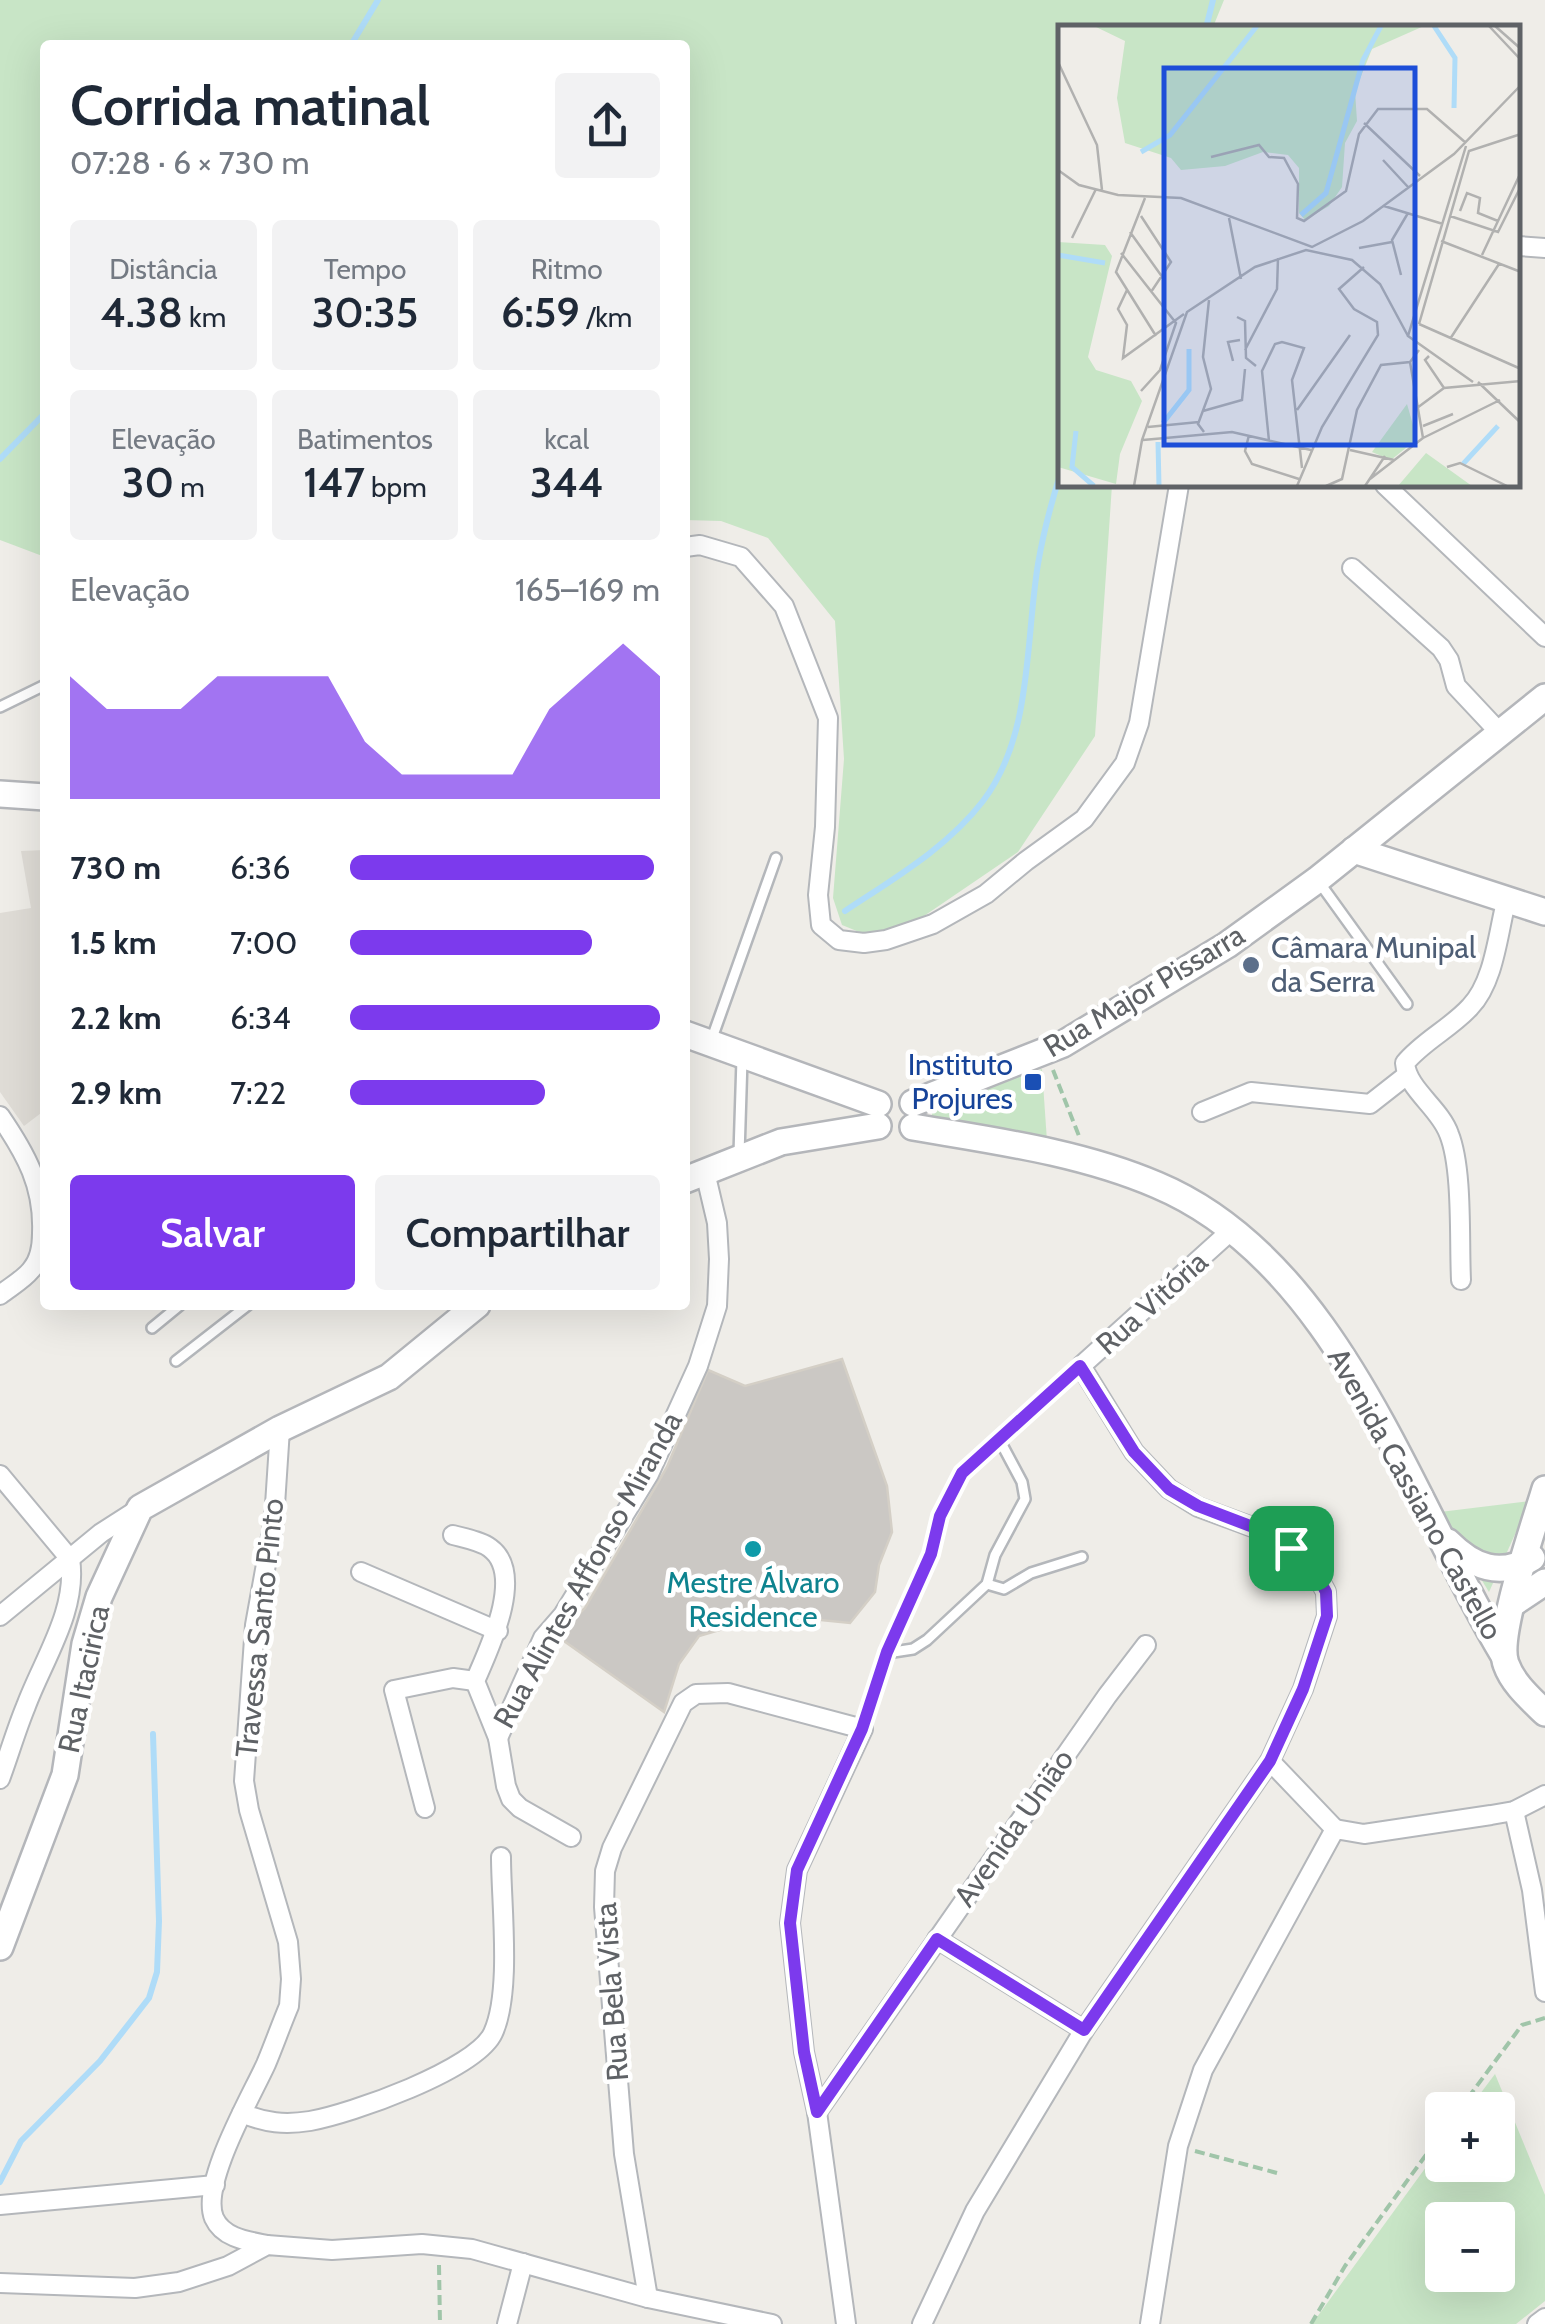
<!DOCTYPE html>
<html lang="pt">
<meta charset="utf-8">
<style>
:root{--surface:#fff;--page:#f2f2f3;--text:#1f2937;--muted:#747a83;--accent:#7c3aed}
body{margin:0;font-family:Cabin,sans-serif;background:var(--page);color:var(--text);height:100vh;display:flex;flex-direction:column;font-size:38px;white-space:nowrap}
*{box-sizing:border-box;margin:0}
p{font-size:32px;color:var(--muted)}
.icon{flex:none;width:55px;height:55px;fill:none;stroke:currentColor;stroke-width:2;stroke-linecap:round;stroke-linejoin:round}
.map{position:relative;flex:1;overflow:hidden}
.drawer{position:absolute;left:40px;top:40px;width:650px;height:1270px;display:flex;flex-direction:column;background:var(--surface);border-radius:10px;box-shadow:0 10px 40px #0002}
.drawer>*{flex:none}
.tools{position:absolute;left:1425px;top:2092px;display:grid;gap:20px}
.tools a{display:grid;place-items:center;width:90px;height:90px;border-radius:10px;background:var(--surface);box-shadow:0 10px 40px #0002;font-size:50px}
.pin{position:absolute;display:grid;place-items:center;width:85px;height:85px;color:#fff;margin:-42px;border-radius:20px;box-shadow:0 5px 15px #0006}
.round{display:grid;place-items:center;flex:none;width:105px;height:105px;border-radius:10px;background:var(--page)}
.headline{display:flex;align-items:center;justify-content:space-between;height:170px;padding:0 30px}
h1{font-size:55px;font-weight:600;line-height:75px}
.figures{display:grid;grid-template-columns:repeat(3,1fr);gap:15px;height:170px;padding:10px 30px}
.figures div{display:grid;align-content:center;border-radius:10px;background:var(--page);text-align:center}
.figures b{font-size:42px;font-weight:600}
.figures small{font-size:28px;font-weight:400}
.figures p{font-size:28px}
.chart{height:280px;padding:20px 30px}
.chart p{display:flex;justify-content:space-between}
.chart svg{width:100%;height:180px;margin-top:10px;fill:var(--accent);opacity:.7}
.button{display:flex;gap:20px;margin-top:auto;padding:20px 30px}
.button a{flex:1;height:115px;border-radius:10px;background:var(--accent);color:#fff;font-size:40px;font-weight:600;line-height:115px;text-align:center}
.button a+a{background:var(--page);color:var(--text)}
ul{padding:0 30px;list-style:none;font-size:32px}
li{display:grid;grid-template-columns:160px 120px 1fr;align-items:center;height:75px}
li i{height:25px;border-radius:12px;background:var(--accent)}
.map>svg:first-child{display:block}
.education{fill:#dfdcd6}
.green{fill:#c8e5c6;fill-rule:evenodd}
.lines{fill:none;stroke-linecap:round;stroke-linejoin:round}
.stream{stroke:#afdcf8;stroke-width:6}
.building{fill:#cbc8c4;stroke:#d4cfc6;stroke-width:2.5}
.lane-casing{stroke:#b4b7bb;stroke-width:14}
.street-casing{stroke:#b4b7bb;stroke-width:22}
.secondary-casing{stroke:#b4b6ba;stroke-width:30}
.path{stroke:#a0c5a9;stroke-width:4;stroke-dasharray:10 5;stroke-linecap:butt}
.lane{stroke:#fff;stroke-width:9}
.street{stroke:#fff;stroke-width:18}
.secondary{stroke:#fff;stroke-width:25}
.route-casing{stroke:#fff;stroke-width:20}
.route{stroke:#7c3aed;stroke-width:12}
.service-dot{fill:#5c6f8a;stroke:#fff;stroke-width:4}
.transit-dot{fill:#1a4fb4;stroke:#fff;stroke-width:4}
.culture-dot{fill:#0f9aa8;stroke:#fff;stroke-width:4}
.labels{text-anchor:middle;stroke-width:9;stroke-linejoin:round;paint-order:stroke}
.service-label{font-size:30px;fill:#4e5e75;stroke:#fff;text-anchor:start}
.street-label{font-size:30px;fill:#5f6266;stroke:#fff}
.transit-label{font-size:30px;fill:#164399;stroke:#fff;text-anchor:end}
.culture-label{font-size:30px;fill:#0d838f;stroke:#fff}
.inset-river{fill:none;stroke:#afdcf8;stroke-width:5}
.inset-road{fill:none;stroke:#b1b1b0;stroke-width:2.5}
.view{fill:#1d4ed8;fill-opacity:0.15;stroke:#1d4ed8;stroke-width:5}
.inset-edge{fill:none;stroke:#5f6266;stroke-width:5}
</style>
<div class="map">
<svg width="1545" height="2324" viewBox="0 0 1545 2324">
<rect width="100%" height="100%" fill="#efede8"/>
<polygon class="education" points="45,850 45,1110 24,1126 0,1092 0,913 31,908 21,851"/>
<g class="green">
<polygon points="0,0 1224,0 1213,27 1060,28 1060,485 1112,485 1095,736 1018,852 899,933 869,936 842,925 833,898 844,759 835,621 768,538 721,521 685,520 685,45 45,45 45,557 0,540"/>
<polygon points="1042,1069 1047,1141 930,1128 933,1107 949,1099"/>
<polygon points="1530,1501 1489,1592 1440,1512"/>
<path d="M1495 2074 1545 2195V2301L1516 2324H1312L1442 2145V2165H1498V2110H1468ZM1442 2220H1498V2275H1442Z"/>
</g>
<g class="lines">
<g class="stream">
<polyline points="1206,28 1213,0"/>
<polyline points="351,45 378,0"/>
<polyline points="0,459 45,413"/>
<path d="M845 911C893 879 947 848 983 801 1033 735 1025 642 1038 564 1043 534 1051 504 1060 475"/>
<polyline points="0,2182 21,2141 100,2061 149,1998 157,1972 159,1921 153,1734"/>
</g>
</g>
<polygon class="building" points="842,1359 887,1486 892,1532 879,1565 875,1592 850,1623 771,1615 699,1636 679,1664 664,1712 557,1636 585,1608 667,1467 708,1370 745,1386"/>
<g class="lines">
<g class="lane-casing">
<g id="lane">
<polyline points="0,707 45,685"/>
<polyline points="1319,882 1407,1004"/>
<polyline points="711,1041 776,858"/>
<polyline points="739,1154 742,1059"/>
<polyline points="152,1328 180,1305"/>
<polyline points="176,1361 248,1305"/>
<polyline points="987,1584 1004,1589 1031,1573 1082,1557"/>
<polyline points="887,1653 913,1649 927,1640 987,1584 995,1555 1025,1499 1022,1482 999,1439"/>
<polyline points="863,1729 887,1653 931,1554 940,1516 962,1473 1081,1366"/>
</g>
</g>
<g class="street-casing">
<g id="street">
<polyline points="1518,246 1545,248"/>
<polyline points="1385,485 1545,637"/>
<polyline points="685,547 700,545 741,557 784,606 828,718 825,827 818,895 821,925 839,940 864,943 886,940 933,924 986,894 1026,861 1084,819 1125,763 1139,723 1179,485"/>
<polyline points="1352,568 1441,648 1449,660 1456,686 1501,734"/>
<polyline points="1202,1112 1251,1092 1370,1104 1407,1075"/>
<path d="M0 1116C26 1154 44 1186 42 1233 42 1246 40 1260 31 1270 23 1280 10 1287 0 1295"/>
<path d="M1461 1280C1459 1240 1463 1169 1449 1134 1440 1108 1407 1089 1405 1063 1423 1041 1451 1028 1470 1007 1495 981 1498 931 1507 898"/>
<path d="M0 1475 70 1559C78 1610 43 1660 26 1706 16 1730 9 1755 0 1779"/>
<path d="M453 1535C464 1538 481 1541 490 1548 526 1574 488 1651 475 1681L498 1738 506 1786 511 1799 520 1808 571 1837"/>
<polyline points="361,1572 498,1631"/>
<polyline points="0,1616 101,1533 140,1508"/>
<polyline points="498,1738 543,1638 563,1615 649,1474 698,1366 717,1306 719,1259 717,1223 705,1172"/>
<polyline points="1270,1761 1335,1829"/>
<polyline points="425,1808 394,1690 453,1678 475,1681"/>
<polyline points="1514,1811 1532,1890 1545,1992"/>
<polyline points="937,1939 1084,2030"/>
<polyline points="817,2112 1107,1696 1146,1645"/>
<path d="M242 2113C265 2123 285 2125 310 2121 350 2114 476 2070 493 2033 512 1992 501 1903 501 1857"/>
<polyline points="0,2205 215,2185"/>
<path d="M267 2245C247 2241 223 2238 214 2218 200 2184 251 2097 266 2064 274 2045 281 2025 289 2006L291 1979 288 1942 249 1810 244 1781 255 1625 274 1520 280 1429"/>
<polyline points="0,2283 135,2288 179,2282 228,2266 267,2245 332,2250 422,2244 472,2249 648,2298 772,2324"/>
<polyline points="648,2298 624,2154 604,1907 605,1871 612,1848 683,1703 696,1694 728,1693 863,1729 797,1870 790,1923 804,2052 817,2112 846,2324"/>
<polyline points="507,2324 523,2263"/>
<polyline points="922,2324 975,2211 1084,2030 1270,1761 1303,1689 1327,1616 1326,1592 1313,1568 1266,1532 1198,1507 1169,1489 1134,1452 1081,1366 1234,1228"/>
<polyline points="1150,2324 1178,2146 1203,2070 1335,1829 1364,1834 1491,1815 1514,1811 1545,1795"/>
<polyline points="1537,2324 1545,2318"/>
</g>
</g>
<g class="secondary-casing">
<g id="secondary">
<polyline points="0,794 45,797"/>
<polyline points="1354,850 1545,912"/>
<polyline points="685,1034 878,1104"/>
<polyline points="913,1103 1063,1044 1227,945 1317,880 1545,697"/>
<path d="M913 1127C995 1141 1080 1152 1157 1185 1338 1261 1409 1498 1503 1654"/>
<polyline points="685,1180 781,1142 878,1126"/>
<path d="M1545 1489C1535 1523 1495 1636 1506 1664 1513 1684 1531 1699 1545 1713"/>
<path d="M1448 1542C1473 1567 1500 1578 1532 1558"/>
<polyline points="1512,1604 1545,1582"/>
<polyline points="0,1947 65,1775 85,1644 99,1597 140,1508 280,1429 389,1377 477,1305"/>
</g>
</g>
<g class="path">
<polyline points="1053,1070 1079,1136"/>
<polyline points="1459,2110 1522,2025 1545,2018"/>
<polyline points="1195,2151 1277,2173"/>
<polyline points="439,2265 440,2324"/>
<polyline points="1311,2324 1345,2266 1442,2133"/>
</g>
<use href="#lane" class="lane"/>
<use href="#street" class="street"/>
<use href="#secondary" class="secondary"/>
</g>
<g class="lines">
<g class="route-casing">
<polygon id="route" points="1080,1366 1134,1452 1169,1489 1198,1506 1266,1532 1313,1568 1326,1592 1327,1616 1303,1689 1270,1761 1084,2030 937,1939 817,2112 804,2052 790,1923 797,1870 862,1729 887,1652 931,1554 940,1516 962,1473"/>
</g>
<use href="#route" class="route"/>
</g>
<circle class="service-dot" cx="1251" cy="965" r="10"/>
<rect class="transit-dot" x="1023" y="1072" width="20" height="20" rx="5"/>
<circle class="culture-dot" cx="753" cy="1549" r="10"/>
<g class="labels">
<g class="service-label">
<text x="1271" y="958">Câmara Munipal<tspan x="1271" dy="34">da Serra</tspan></text>
</g>
<g class="street-label">
<text transform="translate(1144 991) rotate(-31)" y="10">Rua Major Pissarra</text>
<text transform="translate(1152 1303) rotate(-42)" y="10">Rua Vitória</text>
<text transform="translate(1415 1494) rotate(61)" y="10">Avenida Cassiano Castello</text>
<text transform="translate(588 1570) rotate(-61)" y="10">Rua Alintes Affonso Miranda</text>
<text transform="translate(260 1628) rotate(-84)" y="10">Travessa Santo Pinto</text>
<text transform="translate(84 1679) rotate(-78)" y="10">Rua Itacirica</text>
<text transform="translate(1014 1828) rotate(-55)" y="10">Avenida União</text>
<text transform="translate(612 1992) rotate(-94)" y="10">Rua Bela Vista</text>
</g>
<g class="transit-label">
<text x="1013" y="1075">Instituto<tspan x="1013" dy="34">Projures</tspan></text>
</g>
<g class="culture-label">
<text x="753" y="1593">Mestre Álvaro<tspan x="753" dy="34">Residence</tspan></text>
</g>
</g>
<g transform="translate(1058 25)">
<rect width="462" height="462" fill="#efede8"/>
<path d="M36 1H366L314 24 297 66 299 96 287 118 284 162 271 181 247 195 241 188V143L230 130 205 127 167 141 123 145 113 133 67 118 59 73 67 16ZM0 217 47 220 54 231 30 332 38 345 73 356 84 376 62 429 58 459 0 442ZM349 379 359 414 333 435 314 427ZM368 428 414 461H340Z" fill="#c8e5c6"/>
<path class="inset-river" d="M376 1 397 33 396 83M83 127 112 110 199 1M243 190 268 168 305 35 323 1M0 230 47 238M105 398 131 365V324M18 406 14 442 36 461M100 417 101 461M405 439 440 401"/>
<path class="inset-road" d="M431 1 463 35M437 1 463 24M0 37 39 120 44 165M306 98 362 151M408 121 350 311 415 357M153 132 201 120 211 132 226 133 240 159 239 193 246 196 288 166 301 109 320 84H369L408 118M325 135 350 162M0 145 21 160 60 170 123 173 254 222 305 196 396 129 463 60M87 173 58 247 98 311M326 181 385 199M402 186 409 168 422 173 420 188 440 196M83 191 113 237 93 267M392 191 440 207 463 161M171 193 183 254M72 207 105 253M14 213 38 164M383 216 463 247M301 223 334 217M63 228 118 298 102 345 83 366M424 230 463 147M343 250 334 215 350 188M69 265 60 284 69 300 65 333 126 289M179 292 187 296 188 333 198 341M361 299 411 126 463 109M361 299 463 344M392 314 441 239M187 325 219 264 220 233M371 331 367 335 386 363M175 336 170 317 182 315M420 357 463 398M359 383 386 363 463 356M239 385 292 310M145 386 184 375 187 344M365 401 395 389M90 402 141 397M146 407 140 399 153 364 145 332 151 275M191 410 187 426 194 439 241 454M365 413 442 375M85 415 174 407 253 425M211 416 204 346 217 319 224 317 246 323 234 355 244 443M292 425 336 435M389 442 402 438 449 461M312 454 365 413 352 337M76 461 84 415 129 287 197 242 248 225 294 235 322 259 350 311M239 461 264 402 320 310 319 297 296 284 281 264 306 242M268 461 284 454 299 385 323 340 352 337 361 325M307 461 327 431"/>
<path class="view" d="M106 43H357V420H106Z"/>
<rect width="462" height="462" class="inset-edge"/>
</g>
</svg>
<div class="tools">
<a>+</a>
<a>−</a>
</div>
<div class="pin" style="left:1291px;top:1548px;background:#1e9e55"><svg class="icon" aria-label="arrive" viewBox="0 0 24 24"><path d="M6 21V4h12l-3 4 3 4H6"/></svg></div>
<section class="drawer">
<div class="headline"><div><h1>Corrida matinal</h1><p>07:28 · 6 × 730 m</p></div><a class="round"><svg class="icon" aria-label="share" viewBox="0 0 24 24"><path d="M12 15V3M7 8l5-5 5 5M5 13v7h14v-7"/></svg></a></div>
<div class="figures">
<div><p>Distância</p><b>4.38<small> km</small></b></div>
<div><p>Tempo</p><b>30:35</b></div>
<div><p>Ritmo</p><b>6:59<small> /km</small></b></div>
</div>
<div class="figures">
<div><p>Elevação</p><b>30<small> m</small></b></div>
<div><p>Batimentos</p><b>147<small> bpm</small></b></div>
<div><p>kcal</p><b>344</b></div>
</div>
<div class="chart"><p><span>Elevação</span>165–169 m</p>
<svg viewBox="0 0 160 44" preserveAspectRatio="none"><path d="M0 44V14L10 22L20 22L30 22L40 14L50 14L60 14L70 14L80 30L90 38L100 38L110 38L120 38L130 22L140 14L150 6L160 14V44z"/></svg>
</div>
<ul>
<li><b>730 m</b>6:36<i style="width:98%"></i></li>
<li><b>1.5 km</b>7:00<i style="width:78%"></i></li>
<li><b>2.2 km</b>6:34<i style="width:100%"></i></li>
<li><b>2.9 km</b>7:22<i style="width:63%"></i></li>
</ul>
<div class="button"><a>Salvar</a><a>Compartilhar</a></div>
</section>
</div>
